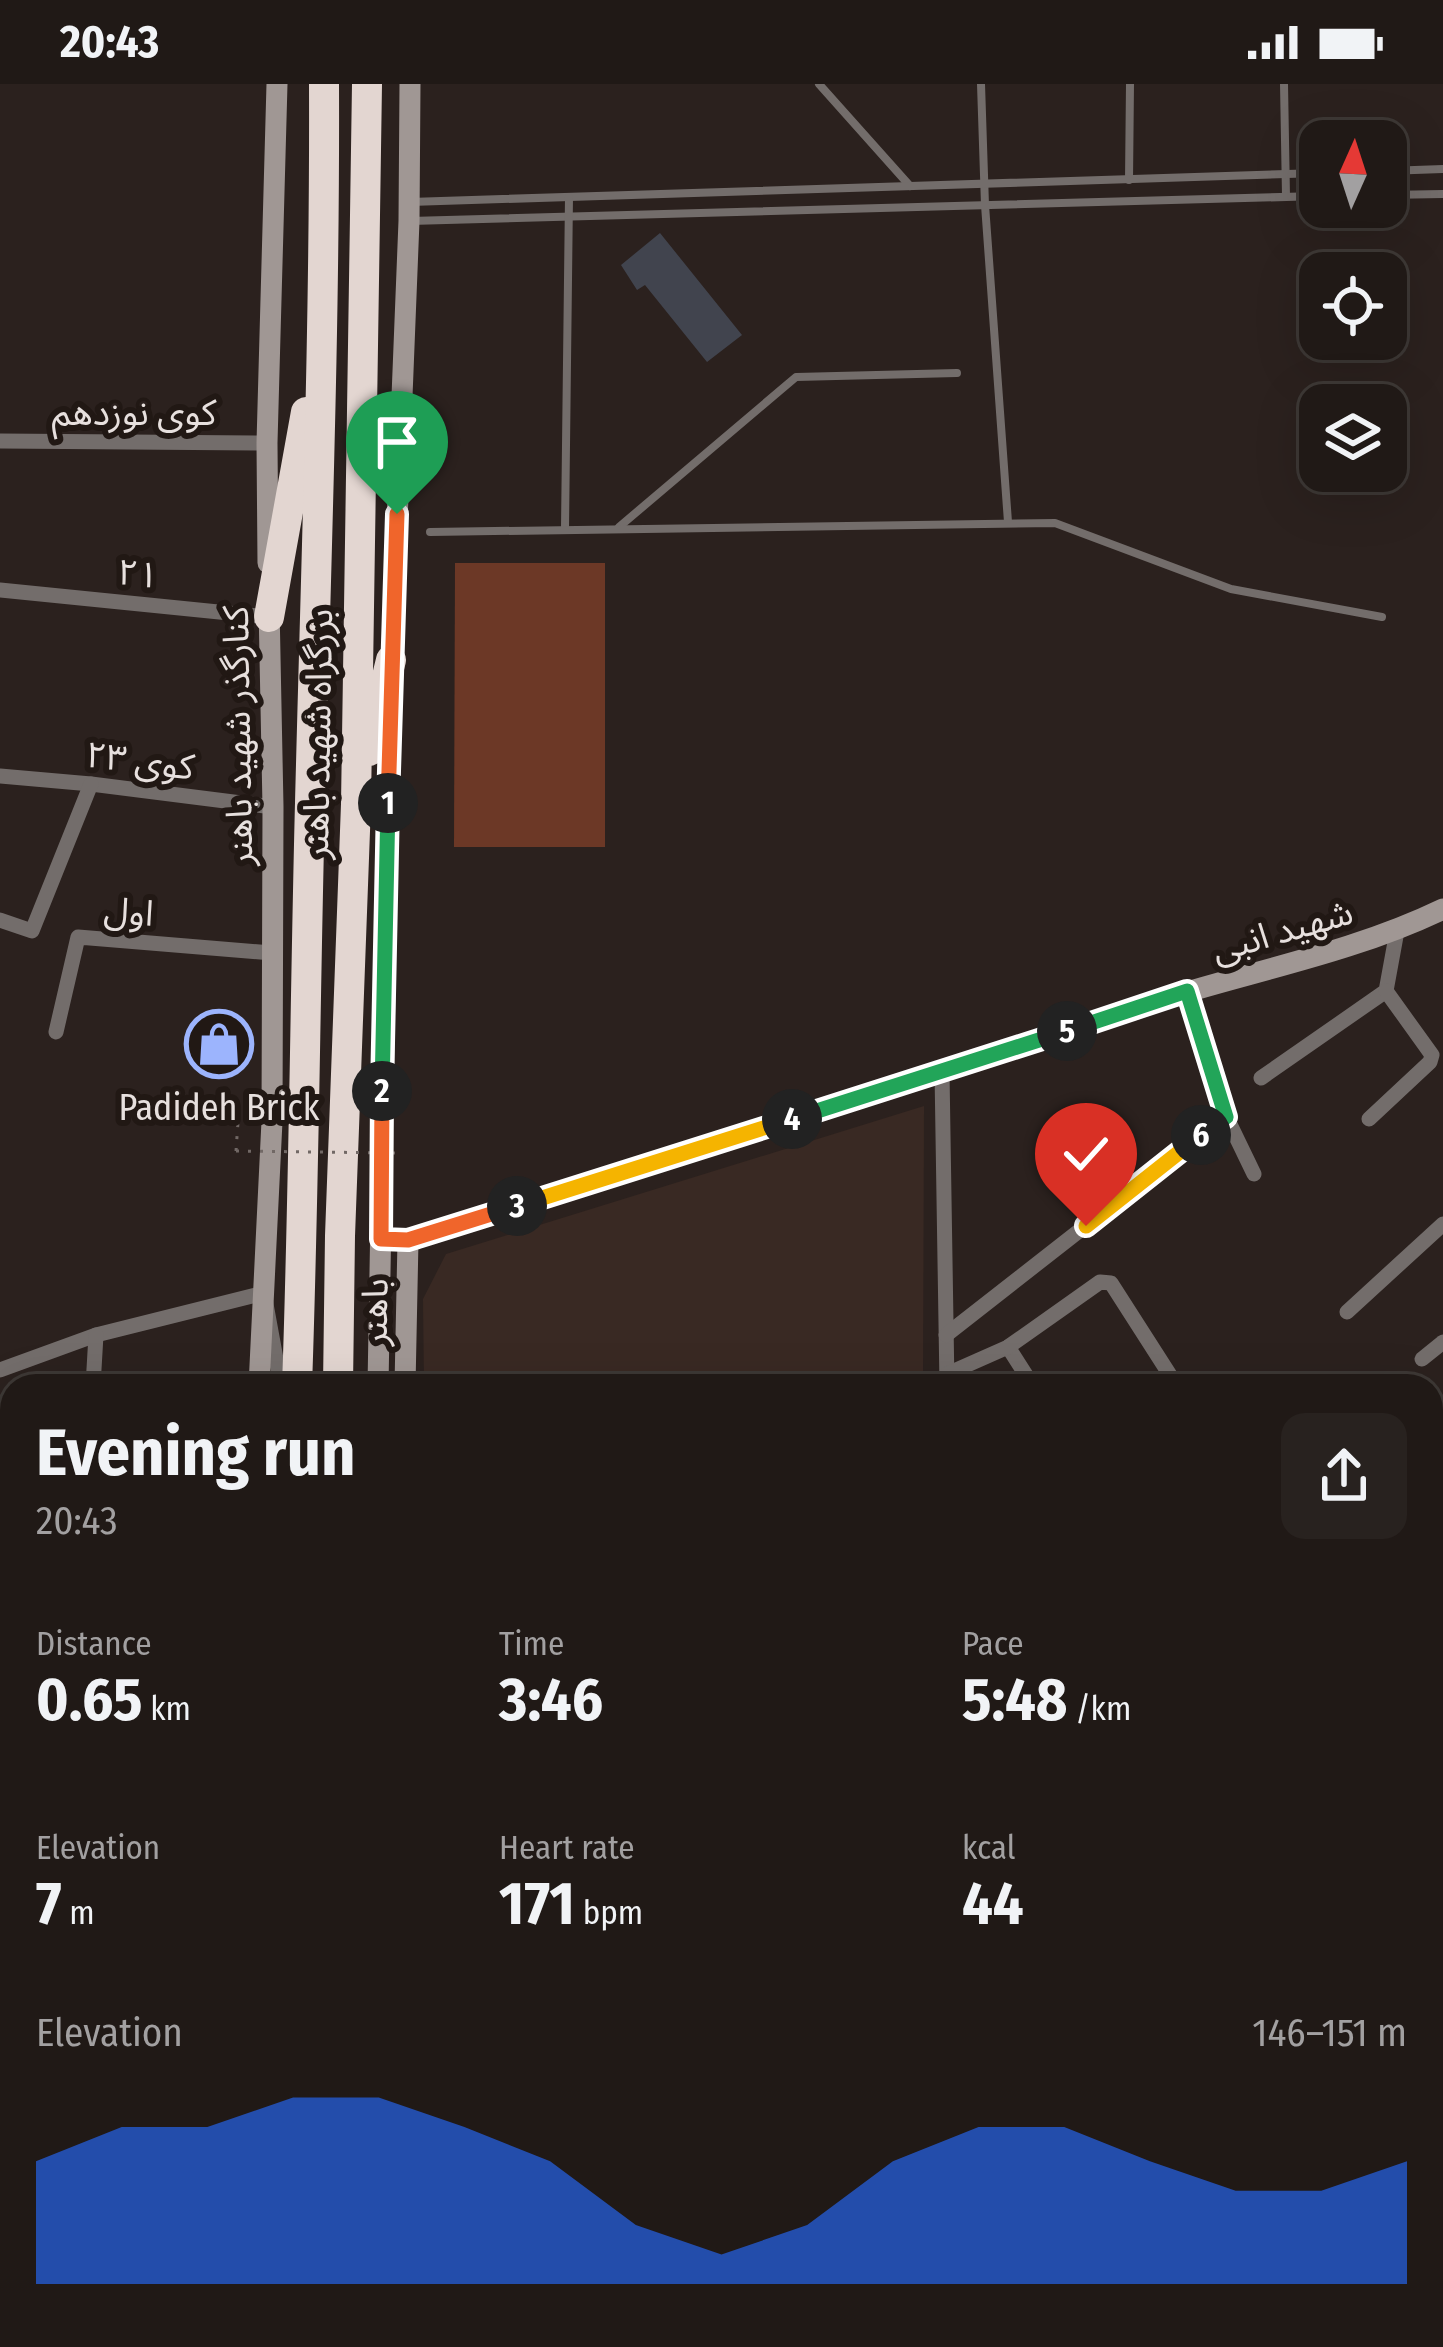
<!DOCTYPE html>
<meta charset="utf-8">
<style>
:root{--surface:#201916;--page:#28221f;--text:#f1f3f6;--muted:#a2a0a1;--line:#3d3835;--accent:#2563eb}
body{margin:0;font-family:"Fira Sans Condensed","Noto Sans Arabic",sans-serif;background:var(--page);color:var(--text);height:100vh;display:flex;flex-direction:column;font-size:45px;white-space:nowrap}
*{box-sizing:border-box;margin:0}
p{font-size:39px;color:var(--muted)}
.icon{flex:none;width:66px;height:66px;fill:none;stroke:currentColor;stroke-width:2;stroke-linecap:round;stroke-linejoin:round}
.map{position:relative;flex:1;overflow:hidden}
.panel{position:absolute;left:0px;top:1290px;width:1443px;height:975px;display:flex;flex-direction:column;background:var(--surface);border-radius:36px 36px 0 0;box-shadow:0 12px 48px #0002,0 0 0 3px var(--line)}
.panel>*{flex:none}
.needle{width:78px;rotate:3deg}
.tools{position:absolute;left:1299px;top:36px;display:grid;gap:24px}
.tools a{display:grid;place-items:center;width:108px;height:108px;border-radius:24px;background:var(--surface);box-shadow:0 12px 48px #0002,0 0 0 3px var(--line);font-size:60px}
.pin{position:absolute;display:grid;place-items:center;width:102px;height:102px;color:#fff;margin:-123px -51px;border-radius:50% 50% 50% 0;rotate:-45deg;box-shadow:0 0 12px #0007}
.pin .icon{rotate:45deg}
.km{position:absolute;width:60px;height:60px;margin:-30px;border-radius:50%;background:#222;color:#fff;font-size:33px;line-height:60px;text-align:center}
.round{display:grid;place-items:center;flex:none;width:126px;height:126px;border-radius:24px;background:var(--page)}
.head{display:flex;align-items:center;justify-content:space-between;height:204px;padding:0 36px}
h1{font-size:66px;font-weight:700;line-height:90px}
.figures{display:grid;grid-template-columns:repeat(3,1fr);gap:18px;height:204px;padding:12px 36px}
.figures div{display:grid;align-content:center}
.figures b{font-size:60px;font-weight:700}
.figures small{font-size:33px;font-weight:400}
.figures p{font-size:33px}
.chart{height:336px;padding:24px 36px}
.chart p{display:flex;justify-content:space-between}
.chart svg{width:100%;height:216px;margin-top:12px;fill:var(--accent);opacity:.7}
.status{display:flex;justify-content:space-between;align-items:center;height:84px;padding:0 60px;background:var(--surface);direction:ltr}
.status svg{height:33px;fill:currentColor}
.map>svg:first-child{display:block}
.built{fill:#392923}
.green{fill:#6c3826}
.lines{fill:none;stroke-linecap:round;stroke-linejoin:round}
.canal{stroke:#602004;stroke-width:21}
.building{fill:#41444e}
.path{stroke:#716865;stroke-width:3;stroke-dasharray:3 9;stroke-linecap:butt}
.lane{stroke:#736d6b;stroke-width:8}
.street{stroke:#736d6b;stroke-width:15}
.secondary{stroke:#a09794;stroke-width:21}
.primary{stroke:#c3b8b4;stroke-width:24}
.highway{stroke:#e3d6d1;stroke-width:30}
.path-bridge{stroke:#716865;stroke-width:3;stroke-dasharray:3 9;stroke-linecap:butt}
.split-1-casing{stroke:#fff;stroke-width:24}
.split-2-casing{stroke:#fff;stroke-width:24}
.split-3-casing{stroke:#fff;stroke-width:24}
.split-4-casing{stroke:#fff;stroke-width:24}
.split-5-casing{stroke:#fff;stroke-width:24}
.split-6-casing{stroke:#fff;stroke-width:24}
.split-7-casing{stroke:#fff;stroke-width:24}
.split-1{stroke:#f0652b;stroke-width:15}
.split-2{stroke:#22a559;stroke-width:15}
.split-3{stroke:#f0652b;stroke-width:15}
.split-4{stroke:#f5b400;stroke-width:15}
.split-5{stroke:#22a559;stroke-width:15}
.split-6{stroke:#22a559;stroke-width:15}
.split-7{stroke:#f5b400;stroke-width:15}
.labels{text-anchor:middle;stroke-width:12;stroke-linejoin:round;paint-order:stroke}
.street-label{font-size:36px;fill:#e7e0de;stroke:#211814}
.poi-label{font-size:36px;fill:#e7e0de;stroke:#211814}
</style>
<div class="status"><b>20:43</b><svg viewBox="0 0 49 12"><path d="M0 12V9h3v3zM5 12V6h3v6zM10 12V3h3v9zM15 12V0h3v12zM26 1h20v11H26zM47 4h2v5h-2z"/></svg></div>
<div class="map">
<svg width="1443" height="2263" viewBox="0 0 1443 2263">
<rect width="100%" height="100%" fill="#2b211e"/>
<polygon class="built" points="924,1022 923,1302 424,1302 423,1215 446,1170"/>
<polygon class="green" points="455,479 605,479 605,763 454,763"/>
<g class="lines">
<g class="canal">
<polyline points="1431,1352 1443,1336"/>
<polyline points="719,2263 725,2253"/>
</g>
</g>
<polygon class="building" points="660,149 742,251 707,278 645,201 637,206 621,181"/>
<g class="lines">
<polyline class="path" points="236,1067 238,1038 252,1038"/>
<g class="lane">
<polyline points="819,0 910,102"/>
<polyline points="981,0 985,121 1008,438"/>
<polyline points="1284,0 1286,112"/>
<polyline points="1386,87 1443,85"/>
<polyline points="1129,96 1130,0"/>
<polyline points="1386,111 1443,110"/>
<polyline points="410,118 1320,89"/>
<polyline points="410,137 1320,112"/>
<polyline points="619,443 796,293 957,289"/>
<polyline points="565,444 569,113"/>
<polyline points="430,448 1055,439 1231,505 1382,533"/>
</g>
<g class="street">
<polyline points="0,357 267,359"/>
<polyline points="0,506 269,533"/>
<polyline points="0,692 91,700 273,723"/>
<polyline points="0,836 32,847 91,700"/>
<polyline points="1187,907 1226,1032 1254,1090"/>
<polyline points="56,948 78,853 272,869"/>
<polyline points="942,988 947,1302"/>
<polyline points="1261,994 1386,907 1397,847"/>
<polyline points="1369,1035 1430,978 1432,971 1386,907"/>
<polyline points="1347,1228 1443,1140"/>
<polyline points="946,1251 1226,1032"/>
<polyline points="1008,1263 1033,1302"/>
<polyline points="1422,1275 1443,1258"/>
<polyline points="0,1286 96,1251 264,1209 281,1302"/>
<polyline points="947,1290 1008,1263 1100,1198 1111,1199 1177,1302"/>
<polyline points="93,1302 96,1251"/>
<polyline points="1431,1717 1443,1704"/>
<polyline points="1431,1723 1443,1736"/>
<polyline points="0,1861 1,1861"/>
<polyline points="0,1963 12,1963"/>
<polyline points="1003,2253 1018,2263"/>
</g>
<g class="secondary">
<polyline points="268,479 267,359 277,0"/>
<polyline points="391,588 409,137 410,0"/>
<path d="M381 1155 408 1156C655 1078 902 1001 1148 920 1246 888 1350 870 1443 825"/>
<polyline points="259,1302 272,1037 273,723 269,522"/>
<polyline points="378,1302 390,619"/>
<polyline points="405,1302 408,1156"/>
<polyline points="0,1795 12,1801"/>
<polyline points="256,2253 257,2263"/>
<polyline points="317,2253 322,2263"/>
<polyline points="442,2253 447,2263"/>
<polyline points="486,2253 493,2263"/>
</g>
<g class="primary">
<polyline points="1431,2011 1443,2003"/>
<polyline points="1431,2086 1443,2077"/>
<polyline points="1078,2263 1090,2253"/>
<polyline points="1117,2263 1129,2253"/>
<polyline points="1158,2263 1170,2253"/>
<polyline points="1188,2263 1196,2253"/>
</g>
<g class="highway">
<polyline points="269,533 306,328"/>
<polyline points="369,667 391,576"/>
<path d="M297 1302C304 1108 305 914 310 719 316 479 325 240 324 0"/>
<polyline points="338,1302 340,1152 356,720 367,0"/>
<polyline points="359,2253 364,2263"/>
<polyline points="407,2253 412,2263"/>
</g>
<polyline class="path-bridge" points="236,1067 396,1069"/>
</g>
<g class="lines">
<g class="split-1-casing">
<polyline id="split-1" points="388,719 397,430"/>
</g>
<g class="split-2-casing">
<polyline id="split-2" points="382,1007 388,719"/>
</g>
<g class="split-3-casing">
<polyline id="split-3" points="382,1007 381,1155 408,1156 517,1122"/>
</g>
<g class="split-4-casing">
<polyline id="split-4" points="517,1122 792,1035"/>
</g>
<g class="split-5-casing">
<polyline id="split-5" points="792,1035 1067,947"/>
</g>
<g class="split-6-casing">
<polyline id="split-6" points="1067,947 1187,907 1226,1033 1201,1051"/>
</g>
<g class="split-7-casing">
<polyline id="split-7" points="1086,1142 1201,1051"/>
</g>
<use href="#split-1" class="split-1"/>
<use href="#split-2" class="split-2"/>
<use href="#split-3" class="split-3"/>
<use href="#split-4" class="split-4"/>
<use href="#split-5" class="split-5"/>
<use href="#split-6" class="split-6"/>
<use href="#split-7" class="split-7"/>
</g>
<defs>
<g id="shop-ring" transform="scale(3.45)"><circle r="9.5" fill="#211814" stroke="#9cb4fd" stroke-width="1.5"/><path d="M-5-2.5h2.3a2.7 3.5 0 0 1 5.4 0H5L5.5 6h-11ZM-1.5-2.5h3a1.5 2.3 0 0 0-3 0Z" fill="#9cb4fd"/></g>
</defs>
<g fill-rule="evenodd">
<use href="#shop-ring" x="219" y="960"/>
</g>
<g class="labels">
<g class="street-label">
<text x="134" y="341">کوی نوزدهم</text>
<text transform="translate(138 489) rotate(6)" y="13">۲۱</text>
<text transform="translate(317 650) rotate(-89)" y="13">بزرگراه شهید باهنر</text>
<text transform="translate(237 652) rotate(-91)" y="13">کنارگذر شهید باهنر</text>
<text transform="translate(140 676) rotate(7)" y="13">کوی ۲۳</text>
<text transform="translate(129 827) rotate(5)" y="13">اول</text>
<text transform="translate(1282 846) rotate(-16)" y="13">شهید انبی</text>
<text transform="translate(374 1228) rotate(-89)" y="13">باهنر</text>
</g>
<g class="poi-label">
<text x="219" y="1036">Padideh Brick</text>
</g>
</g>
</svg>
<div class="tools">
<a><svg class="needle" viewBox="-14 -14 28 28"><path d="M0-13l5 13h-10z" fill="#e53935"/><path d="M0 13l5-13h-10z" fill="#a2a0a1"/></svg></a>
<a><svg class="icon" aria-label="locate" viewBox="0 0 24 24"><circle cx="12" cy="12" r="6"/><path d="M12 2v4M12 18v4M2 12h4M18 12h4"/></svg></a>
<a><svg class="icon" aria-label="layers" viewBox="0 0 24 24"><path d="M12 4l9 5-9 5-9-5zM3 14l9 5 9-5"/></svg></a>
</div>
<div class="pin" style="left:397px;top:430px;background:#1e9e55"><svg class="icon" aria-label="arrive" viewBox="0 0 24 24"><path d="M6 21V4h12l-3 4 3 4H6"/></svg></div>
<div class="pin" style="left:1086px;top:1142px;background:#d93025"><svg class="icon" aria-label="check" viewBox="0 0 24 24"><path d="M5 12l5 5 9-10"/></svg></div>
<b class="km" style="left:388px;top:719px">1</b>
<b class="km" style="left:382px;top:1007px">2</b>
<b class="km" style="left:517px;top:1122px">3</b>
<b class="km" style="left:792px;top:1035px">4</b>
<b class="km" style="left:1067px;top:947px">5</b>
<b class="km" style="left:1201px;top:1051px">6</b>
<section class="panel">
<div class="head"><div><h1>Evening run</h1><p>20:43</p></div><a class="round"><svg class="icon" aria-label="share" viewBox="0 0 24 24"><path d="M12 15V3M7 8l5-5 5 5M5 13v7h14v-7"/></svg></a></div>
<div class="figures">
<div><p>Distance</p><b>0.65<small> km</small></b></div>
<div><p>Time</p><b>3:46</b></div>
<div><p>Pace</p><b>5:48<small> /km</small></b></div>
</div>
<div class="figures">
<div><p>Elevation</p><b>7<small> m</small></b></div>
<div><p>Heart rate</p><b>171<small> bpm</small></b></div>
<div><p>kcal</p><b>44</b></div>
</div>
<div class="chart"><p><span>Elevation</span>146–151 m</p>
<svg viewBox="0 0 160 44" preserveAspectRatio="none"><path d="M0 44V19L10 12L20 12L30 6L40 6L50 12L60 19L70 32L80 38L90 32L100 19L110 12L120 12L130 19L140 25L150 25L160 19V44z"/></svg>
</div>
</section>
</div>
